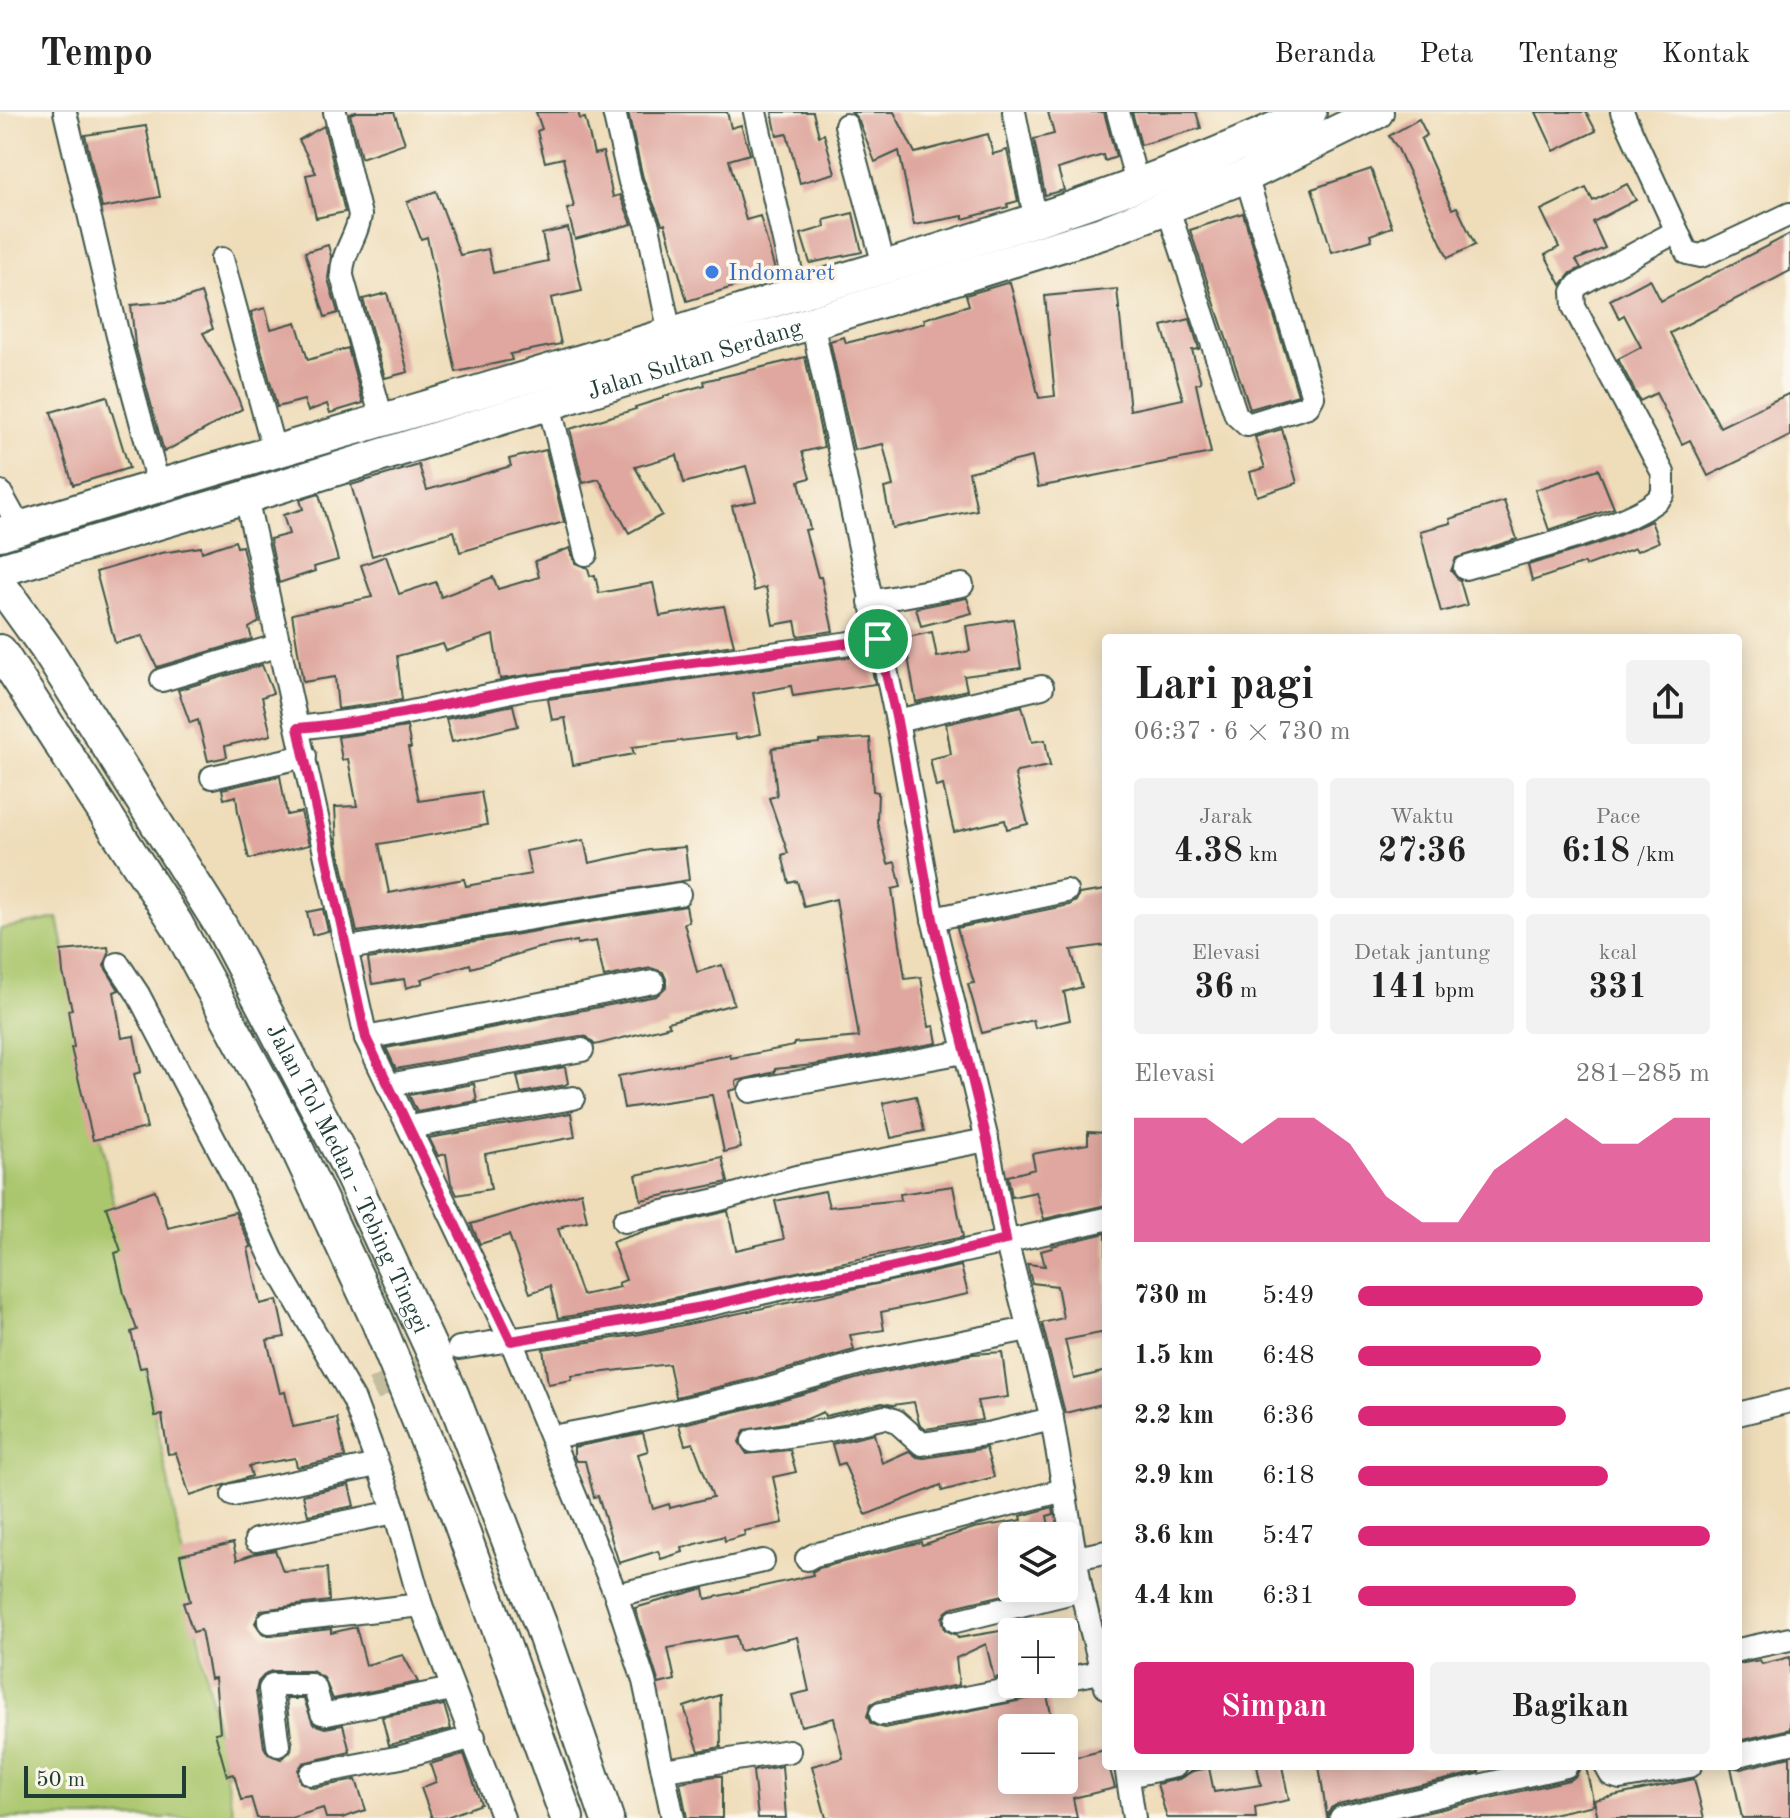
<!DOCTYPE html>
<html lang="id">
<meta charset="utf-8">
<style>
:root{--surface:#fff;--page:#f2f2f2;--text:#222;--muted:#767676;--line:#e0e0e0;--accent:#db2777}
body{margin:0;font-family:"Old Standard TT",serif;background:var(--page);color:var(--text);height:100vh;display:flex;flex-direction:column;font-size:30px;white-space:nowrap}
*{box-sizing:border-box;margin:0}
p{font-size:26px;color:var(--muted)}
.icon{flex:none;width:44px;height:44px;fill:none;stroke:currentColor;stroke-width:2;stroke-linecap:round;stroke-linejoin:round}
.map{position:relative;flex:1;overflow:hidden}
.panel{position:absolute;left:1102px;top:522px;width:640px;height:1136px;display:flex;flex-direction:column;background:var(--surface);border-radius:8px;box-shadow:0 4px 20px #0003}
.panel>*{flex:none}
.fabs{position:absolute;left:998px;top:1410px;display:grid;gap:16px}
.fabs a{display:grid;place-items:center;width:80px;height:80px;border-radius:8px;background:var(--surface);box-shadow:0 4px 20px #0003;font-size:40px}
.scale{position:absolute;left:24px;bottom:20px;width:162px;box-sizing:border-box;padding-left:8px;border:4px solid #1f3d34;border-top:0;font-size:22px;line-height:28px;white-space:nowrap;color:#1f3d34;-webkit-text-stroke:6px #fbf7ec;paint-order:stroke}
.pin{position:absolute;display:grid;place-items:center;width:68px;height:68px;color:#fff;margin:-34px;border:4px solid #fff;border-radius:50%;box-shadow:0 2px 8px #0007}
.round{display:grid;place-items:center;flex:none;width:84px;height:84px;border-radius:8px;background:var(--page)}
.summary{display:flex;align-items:center;justify-content:space-between;height:136px;padding:0 32px}
h1{font-size:44px;font-weight:700;line-height:60px}
.figures{display:grid;grid-template-columns:repeat(3,1fr);gap:12px;height:136px;padding:8px 32px}
.figures div{display:grid;align-content:center;border-radius:8px;background:var(--page);text-align:center}
.figures b{font-size:34px;font-weight:700}
.figures small{font-size:22px;font-weight:400}
.figures p{font-size:22px}
.chart{height:224px;padding:16px 32px}
.chart p{display:flex;justify-content:space-between}
.chart svg{width:100%;height:144px;margin-top:8px;fill:var(--accent);opacity:.7}
.action{display:flex;gap:16px;margin-top:auto;padding:16px 32px}
.action a{flex:1;height:92px;border-radius:8px;background:var(--accent);color:#fff;font-size:32px;font-weight:700;line-height:92px;text-align:center}
.action a+a{background:var(--page);color:var(--text)}
ul{padding:0 32px;list-style:none;font-size:26px}
li{display:grid;grid-template-columns:128px 96px 1fr;align-items:center;height:60px}
li i{height:20px;border-radius:10px;background:var(--accent)}
header{display:flex;align-items:center;gap:48px;box-sizing:border-box;height:112px;padding:0 40px;background:var(--surface);border-bottom:2px solid var(--line)}
header strong{font-size:38px}
nav{display:flex;gap:44px;margin-inline-start:auto;font-size:28px}
.map>svg:first-child{display:block}
.green{fill:#abc76e;stroke:#658251;stroke-width:2}
.building{fill:#dfa79f}
.lines{fill:none;stroke-linecap:round;stroke-linejoin:round}
.minor-tunnel{stroke:#c5bd9f;stroke-width:22;stroke-dasharray:22 11;stroke-linecap:butt}
.minor-casing{stroke:#3e5548;stroke-width:26}
.highway-casing{stroke:#3e5548;stroke-width:36}
.minor{stroke:#fff;stroke-width:22}
.highway{stroke:#fff;stroke-width:32}
.route-casing{stroke:#fff;stroke-width:16}
.route{stroke:#db2777;stroke-width:10}
.shop-dot{fill:#3f7fe0;stroke:#fbf7ec;stroke-width:3}
.labels{text-anchor:middle;stroke-width:7;stroke-linejoin:round;paint-order:stroke}
.shop-label{font-size:24px;fill:#366cbe;stroke:#fbf7ec;text-anchor:start}
.street-label{font-size:24px;fill:#1f3d34;stroke:#fbf7ec}
</style>
<header>
<strong>Tempo</strong>
<nav><a>Beranda</a><a>Peta</a><a>Tentang</a><a>Kontak</a></nav>
</header>
<div class="map">
<svg width="1790" height="1706" viewBox="0 0 1790 1706">
<rect width="100%" height="100%" fill="#fbf7ec"/>
<filter id="ink" filterUnits="userSpaceOnUse"><feTurbulence type="fractalNoise" baseFrequency=".0125" numOctaves="2"/><feDisplacementMap in="SourceGraphic" scale="16" xChannelSelector="R" yChannelSelector="G"/><feConvolveMatrix kernelMatrix="1 2 1 2 8 2 1 2 1" color-interpolation-filters="sRGB"/></filter>
<filter id="wash" filterUnits="userSpaceOnUse"><feTurbulence type="fractalNoise" baseFrequency=".006" numOctaves="4" result="noise"/><feDisplacementMap in="SourceGraphic" scale="32" xChannelSelector="R" yChannelSelector="G"/><feGaussianBlur stdDeviation="1.8" result="paint"/><feColorMatrix in="noise" values="0 0 0 0 0 0 0 0 0 0 0 0 0 0 0 0 0 1.4 0 .05"/><feComposite in="paint" operator="in"/></filter>
<g filter="url(#wash)">
<rect width="100%" height="100%" fill="#efddba"/>
<polygon class="green" points="58,806 234,1706 0,1706 0,817"/>
<g id="blocks">
<g class="building">
<polygon points="356,0 394,0 405,31 361,46 350,2"/>
<polygon points="536,0 578,0 580,7 585,6 594,42 603,40 613,85 620,83 632,112 575,127 567,97 574,95 563,46 545,50 537,19 542,17"/>
<polygon points="628,0 727,0 731,16 741,13 750,42 729,48 746,108 760,104 776,162 687,189 665,112 662,112 643,66"/>
<polygon points="772,0 813,0 819,24 824,22 835,61 800,71 787,22 777,24"/>
<polygon points="852,0 894,0 915,41 988,22 993,42 1007,38 1018,89 1007,92 1008,95 963,107 963,104 914,113 899,39 875,50 859,9"/>
<polygon points="1048,0 1104,0 1116,45 1105,49 1103,43 1058,57 1064,78 1045,83 1034,27 1054,22"/>
<polygon points="1132,0 1196,0 1201,16 1141,33"/>
<polygon points="1536,0 1586,0 1596,19 1554,39"/>
<polygon points="1419,7 1427,23 1421,27 1452,97 1457,95 1475,133 1448,146 1398,37 1389,24"/>
<polygon points="146,14 160,85 102,96 85,23"/>
<polygon points="324,14 345,100 316,106 306,63 316,61 299,28"/>
<polygon points="1371,57 1392,115 1370,123 1372,128 1332,140 1312,77"/>
<polygon points="1627,72 1636,88 1593,110 1605,136 1576,148 1581,156 1571,161 1561,173 1545,143 1559,135 1541,98 1586,76 1593,89"/>
<polygon points="436,79 460,143 488,137 493,161 548,149 542,122 568,116 582,179 551,186 561,232 510,242 512,248 456,260 427,125 421,127 407,90"/>
<polygon points="853,101 862,140 810,151 801,122 825,115 824,108"/>
<polygon points="1243,101 1298,283 1250,297 1190,118"/>
<polygon points="1790,122 1790,159 1670,221 1720,315 1790,281 1790,324 1708,364 1690,328 1682,332 1656,281 1640,289 1618,247 1641,235 1624,203 1619,206 1610,188 1650,167 1661,189"/>
<polygon points="328,133 331,144 328,167 338,201 325,205 305,140"/>
<polygon points="1010,170 1039,286 1055,284 1045,184 1117,177 1130,298 1183,287 1162,214 1190,207 1199,237 1192,238 1201,270 1196,272 1211,341 1038,375 1032,345 969,360 977,398 892,416 884,376 893,374 883,332 854,338 830,229 844,225 846,231 925,211 924,207 969,193 966,183"/>
<polygon points="201,181 213,217 203,221 236,281 242,297 164,340 135,233 131,193 178,189"/>
<polygon points="387,181 408,260 385,266 363,187"/>
<polygon points="265,196 271,217 296,210 308,248 348,236 363,291 330,301 327,292 308,299 304,288 277,295 251,200"/>
<polygon points="805,245 824,335 802,340 810,366 799,369 810,417 805,418 818,465 821,465 833,519 798,524 795,509 773,513 766,475 754,479 732,394 756,389 746,354 684,371 677,343 635,355 662,403 629,421 599,367 583,371 570,317 636,297 635,295 664,286 664,284 705,273 704,269"/>
<polygon points="107,284 129,356 73,373 51,300"/>
<polygon points="1282,317 1297,371 1257,384 1250,360 1265,356 1255,325"/>
<polygon points="546,338 564,410 460,440 454,419 372,444 351,373 419,353 427,378 511,354 509,347"/>
<polygon points="1598,357 1614,396 1549,418 1535,378"/>
<polygon points="319,382 338,448 314,455 315,459 279,471 270,427 289,422 283,403 303,397 300,388"/>
<polygon points="1504,389 1517,427 1456,446 1451,459 1460,469 1467,493 1441,500 1420,419 1451,411 1450,407"/>
<polygon points="1651,409 1659,430 1637,439 1635,436 1586,454 1585,451 1532,469 1528,453 1606,429"/>
<polygon points="235,429 237,435 242,434 259,510 249,516 252,527 157,555 142,524 115,531 96,460 161,441 201,435 202,440"/>
<polygon points="570,436 575,451 588,456 590,464 595,463 599,481 653,471 660,504 724,494 734,533 500,567 493,523 446,539 443,532 397,544 402,588 338,597 335,565 303,570 292,502 372,485 361,453 386,444 399,482 436,470 441,485 493,465 498,477 539,465 535,449"/>
<polygon points="967,486 972,501 921,514 916,496"/>
<polygon points="1013,507 1021,556 964,564 967,578 916,590 908,545 898,546 894,528 932,520 937,545 970,539 966,514"/>
<polygon points="869,542 875,572 793,584 791,574 753,581 761,622 736,627 735,622 632,635 634,642 573,653 565,606 552,608 548,587"/>
<polygon points="262,553 273,581 262,585 271,623 225,634 227,645 208,649 198,608 190,611 178,578"/>
<polygon points="513,593 518,614 452,630 446,607"/>
<polygon points="1022,594 1032,630 1045,628 1050,654 1017,660 1015,663 1028,712 1007,717 1005,708 954,720 943,673 936,675 930,647 951,642 946,612"/>
<polygon points="407,615 411,636 408,636 419,689 481,680 487,713 379,732 389,781 464,767 466,774 531,762 526,739 584,728 589,751 649,738 685,735 689,768 357,820 337,731 335,695 357,694 348,647 342,648 338,625"/>
<polygon points="870,626 873,679 878,680 877,710 888,752 895,750 901,775 892,777 905,867 921,865 929,915 934,914 937,931 814,953 775,957 775,960 736,969 737,977 729,979 741,1036 724,1040 712,983 624,996 618,964 730,943 731,946 794,934 794,931 859,925 836,787 804,795 797,769 789,771 782,743 788,741 769,686 777,684 772,636 819,631 819,629"/>
<polygon points="280,664 287,703 301,700 309,733 249,747 238,700 236,684 224,687 222,677"/>
<polygon points="1106,778 1106,833 1071,838 1082,875 1064,880 1070,908 1035,916 1033,908 982,921 968,872 974,871 957,816 1069,793 1076,789 1079,782"/>
<polygon points="686,794 689,810 684,811 697,860 722,853 734,892 668,910 670,914 595,933 587,925 580,924 396,957 386,936 656,884 666,875 666,867 663,860 651,856 604,865 596,829 577,832 577,829 538,836 471,856 470,852 421,867 423,871 406,876 404,867 372,872 368,847"/>
<polygon points="323,797 328,819 312,823 307,800"/>
<polygon points="108,835 109,842 104,854 119,878 114,880 122,926 134,924 141,960 134,962 147,1016 93,1028 71,936 74,935 68,898 72,897 63,861 61,839"/>
<polygon points="565,955 568,971 565,973 521,981 517,964"/>
<polygon points="474,972 477,989 417,1000 409,983"/>
<polygon points="916,984 924,1019 891,1026 883,991"/>
<polygon points="571,1001 575,1025 485,1042 491,1077 457,1083 451,1071 446,1042 438,1044 429,1026"/>
<polygon points="1088,1020 1106,1021 1106,1093 1044,1107 1036,1080 1012,1085 1008,1064 1035,1057 1032,1042 1088,1032"/>
<polygon points="722,1045 728,1070 641,1088 636,1063"/>
<polygon points="953,1074 963,1125 635,1194 558,1206 550,1174 530,1181 509,1123 480,1132 471,1112 581,1080 587,1109 562,1114 563,1116 558,1117 582,1183 620,1175 618,1171 626,1168 612,1130 648,1118 728,1099 736,1138 784,1127 775,1089 825,1079 829,1095 901,1088 900,1082"/>
<polygon points="155,1078 168,1116 235,1100 251,1135 248,1136 260,1192 277,1188 285,1225 267,1228 280,1281 285,1280 293,1315 337,1306 345,1345 297,1355 295,1346 249,1354 252,1364 190,1384 176,1341 168,1342 162,1303 155,1304 146,1255 140,1256 131,1220 137,1218 124,1182 115,1141 121,1139 106,1095"/>
<polygon points="1106,1121 1106,1220 1065,1228 1074,1267 1106,1259 1106,1291 1065,1301 1042,1211 1063,1206 1057,1174 1032,1171 1027,1152 1045,1154 1041,1139 1052,1136 1052,1134"/>
<polygon points="961,1154 968,1182 881,1200 884,1218 850,1223 854,1238 756,1266 676,1285 669,1252 572,1264 572,1268 548,1272 543,1237 641,1222"/>
<polygon points="1002,1240 1008,1285 977,1289 982,1308 926,1317 919,1311 914,1290 893,1293 882,1291 825,1304 823,1300 807,1307 745,1318 739,1330 747,1342 790,1338 796,1360 773,1365 783,1411 744,1419 745,1423 725,1429 724,1424 682,1436 683,1440 661,1447 658,1439 619,1451 598,1384 594,1385 585,1349 576,1349 574,1345 574,1335 643,1321 648,1339 638,1342 653,1397 669,1392 670,1396 713,1385 693,1331 685,1333 679,1313 763,1293 870,1263 973,1242"/>
<polygon points="874,1322 882,1351 909,1339 917,1345 924,1346 986,1336 994,1365 942,1379 941,1373 866,1403 844,1351 838,1353 832,1332"/>
<polygon points="349,1373 354,1394 308,1403 303,1383"/>
<polygon points="1053,1395 1054,1402 1047,1404 1051,1424 1012,1424 1012,1481 953,1495 946,1500 942,1506 945,1518 957,1523 958,1526 1012,1517 1012,1563 994,1566 986,1532 956,1546 959,1573 878,1588 871,1592 867,1604 871,1612 884,1616 1047,1583 1054,1616 1003,1616 1012,1651 1012,1668 1064,1668 1064,1648 1105,1638 1106,1654 1109,1654 1115,1676 1073,1686 1077,1706 826,1706 812,1654 843,1646 834,1606 801,1614 792,1583 809,1579 797,1525 740,1539 736,1524 668,1536 675,1568 659,1572 635,1496 698,1478 704,1477 706,1487 813,1463 812,1460 819,1456 921,1430 922,1433 974,1416 1022,1408 1021,1404"/>
<polygon points="233,1431 237,1448 254,1442 275,1438 283,1459 327,1456 329,1489 261,1498 255,1511 263,1522 271,1524 331,1517 331,1521 356,1515 366,1553 403,1543 418,1570 333,1587 324,1566 312,1559 272,1559 266,1561 258,1570 256,1579 264,1635 268,1642 281,1647 291,1639 292,1631 286,1587 304,1587 313,1612 325,1616 343,1613 350,1640 303,1651 298,1658 300,1670 313,1676 356,1668 366,1698 342,1706 326,1706 323,1696 291,1706 257,1706 251,1686 241,1688 234,1662 227,1664 215,1621 220,1620 215,1566 210,1567 201,1518 193,1520 183,1491 190,1489 180,1443"/>
<polygon points="1790,1545 1790,1617 1738,1629 1738,1552 1760,1548 1762,1552"/>
<polygon points="720,1583 721,1635 699,1639 684,1595"/>
<polygon points="444,1593 451,1617 389,1633 382,1605"/>
<polygon points="464,1642 481,1692 444,1706 432,1706 421,1676 436,1670 430,1652"/>
<polygon points="1790,1645 1790,1706 1742,1706 1731,1655 1741,1657"/>
<polygon points="782,1654 786,1706 758,1706 753,1659"/>
<polygon points="1257,1654 1282,1654 1289,1688 1255,1695 1256,1706 1167,1706 1157,1672 1179,1667 1193,1659 1209,1656 1214,1680 1261,1673"/>
<polygon points="1319,1654 1478,1654 1479,1660 1338,1692 1331,1696 1327,1705"/>
<polygon points="1586,1655 1594,1693 1533,1706 1403,1706 1569,1668 1576,1664 1580,1656"/>
<polygon points="715,1664 722,1664 722,1706 687,1706 680,1670"/>
<polygon points="1694,1667 1704,1706 1598,1706 1594,1688"/>
</g>
</g>
</g>
<g filter="url(#ink)">
<use href="#blocks" fill-opacity="0" stroke="#3e5548" stroke-width="2"/>
<g class="lines">
<polyline class="minor-tunnel" points="373,1278 447,1242"/>
<g class="minor-casing">
<g id="minor">
<polyline points="65,0 118,224 158,372"/>
<path d="M335 0 360 103C358 124 341 141 342 164L382 307"/>
<polyline points="614,0 630,70 648,114 670,222"/>
<polyline points="755,0 796,182"/>
<polyline points="1014,0 1036,109"/>
<polyline points="1118,0 1138,75"/>
<polyline points="1622,0 1687,141 1701,144 1790,102"/>
<polyline points="846,13 885,157"/>
<polyline points="1168,97 1236,303 1247,313 1308,294 1313,285 1246,64"/>
<polyline points="222,147 274,338"/>
<polyline points="812,210 897,609 933,807 987,1028 1006,1128 1052,1307 1081,1478 1106,1575"/>
<polyline points="549,292 586,442"/>
<polyline points="0,380 20,416"/>
<polyline points="246,385 366,926 511,1229 616,1483 644,1569 673,1706"/>
<path d="M1465 456C1506 444 1641 413 1663 382V361L1574 195 1573 180 1578 173 1677 119"/>
<polyline points="870,490 962,473"/>
<polyline points="162,568 280,533"/>
<polyline points="897,609 1042,575"/>
<polyline points="298,616 392,604 521,577 878,527"/>
<polyline points="212,665 305,644"/>
<polyline points="933,807 1066,779"/>
<polyline points="348,836 679,782"/>
<polyline points="118,852 138,882 239,1075 272,1147 354,1288 395,1400 421,1493 503,1706"/>
<polyline points="366,926 653,870"/>
<polyline points="388,973 582,938"/>
<polyline points="750,979 964,940"/>
<polyline points="410,1015 573,986"/>
<polyline points="624,1109 717,1088 796,1065 987,1028"/>
<polyline points="459,1236 638,1208 807,1171 872,1160 1106,1107"/>
<polyline points="1738,1302 1790,1289"/>
<polyline points="552,1325 616,1313 759,1280 867,1249 1028,1217"/>
<polyline points="753,1329 829,1318 885,1305 896,1309 922,1332 992,1321 1052,1307"/>
<polyline points="233,1383 377,1353"/>
<polyline points="256,1428 395,1400"/>
<polyline points="1075,1446 1106,1440"/>
<polyline points="807,1447 814,1443 1064,1378"/>
<polyline points="616,1483 763,1449"/>
<polyline points="956,1509 1081,1478"/>
<polyline points="269,1510 421,1493"/>
<polyline points="1738,1538 1790,1527"/>
<polyline points="1064,1567 1106,1559"/>
<polyline points="881,1602 1039,1572"/>
<polyline points="278,1633 270,1577 273,1573 311,1573 315,1576 322,1601 327,1602 452,1577"/>
<polyline points="1738,1643 1790,1631"/>
<polyline points="1126,1654 1134,1706"/>
<polyline points="1606,1654 1611,1663 1620,1666 1690,1654"/>
<polyline points="664,1658 789,1639"/>
<polyline points="311,1662 401,1645 474,1625"/>
<polyline points="1128,1664 1175,1654"/>
<polyline points="1341,1706 1566,1654"/>
</g>
</g>
<g class="highway-casing">
<g id="highway">
<path d="M0 422C223 353 447 291 670 222 712 209 753 195 795 182 970 129 1145 80 1310 0"/>
<path id="s1" d="M0 458 246 385 1102 121 1246 64 1377 0"/>
<path id="s2" d="M0 472 46 536 221 814 344 1048 452 1282 541 1514 607 1706"/>
<polyline points="0,539 176,811 287,1015 377,1208 456,1400 567,1706"/>
</g>
</g>
<use href="#minor" class="minor"/>
<use href="#highway" class="highway"/>
</g>
</g>
<g class="lines" filter="url(#ink)">
<g class="route-casing">
<path id="route" d="M878 527 897 609 933 807 987 1028 1006 1128 872 1160 807 1171 713 1193 511 1229 366 926 298 616C374 610 447 591 521 577 639 555 759 544 878 527Z"/>
</g>
<use href="#route" class="route"/>
</g>
<circle class="shop-dot" cx="712" cy="160" r="8"/>
<g class="labels">
<g class="shop-label">
<text x="728" y="168">Indomaret</text>
</g>
<g class="street-label">
<text dy="8" stroke="none"><textPath href="#s1" startOffset="726">Jalan Sultan Serdang</textPath></text>
<text dy="8" stroke="none"><textPath href="#s2" startOffset="690">Jalan Tol Medan - Tebing Tinggi</textPath></text>
</g>
</g>
</svg>
<div class="fabs">
<a><svg class="icon" aria-label="layers" viewBox="0 0 24 24"><path d="M12 4l9 5-9 5-9-5zM3 14l9 5 9-5"/></svg></a>
<a>+</a>
<a>−</a>
</div>
<div class="scale">50 m</div>
<div class="pin" style="left:878px;top:527px;background:#1e9e55"><svg class="icon" aria-label="arrive" viewBox="0 0 24 24"><path d="M6 21V4h12l-3 4 3 4H6"/></svg></div>
<section class="panel">
<div class="summary"><div><h1>Lari pagi</h1><p>06:37 · 6 × 730 m</p></div><a class="round"><svg class="icon" aria-label="share" viewBox="0 0 24 24"><path d="M12 15V3M7 8l5-5 5 5M5 13v7h14v-7"/></svg></a></div>
<div class="figures">
<div><p>Jarak</p><b>4.38<small> km</small></b></div>
<div><p>Waktu</p><b>27:36</b></div>
<div><p>Pace</p><b>6:18<small> /km</small></b></div>
</div>
<div class="figures">
<div><p>Elevasi</p><b>36<small> m</small></b></div>
<div><p>Detak jantung</p><b>141<small> bpm</small></b></div>
<div><p>kcal</p><b>331</b></div>
</div>
<div class="chart"><p><span>Elevasi</span>281–285 m</p>
<svg viewBox="0 0 160 44" preserveAspectRatio="none"><path d="M0 44V6L10 6L20 6L30 14L40 6L50 6L60 14L70 30L80 38L90 38L100 22L110 14L120 6L130 14L140 14L150 6L160 6V44z"/></svg>
</div>
<ul>
<li><b>730 m</b>5:49<i style="width:98%"></i></li>
<li><b>1.5 km</b>6:48<i style="width:52%"></i></li>
<li><b>2.2 km</b>6:36<i style="width:59%"></i></li>
<li><b>2.9 km</b>6:18<i style="width:71%"></i></li>
<li><b>3.6 km</b>5:47<i style="width:100%"></i></li>
<li><b>4.4 km</b>6:31<i style="width:62%"></i></li>
</ul>
<div class="action"><a>Simpan</a><a>Bagikan</a></div>
</section>
</div>
